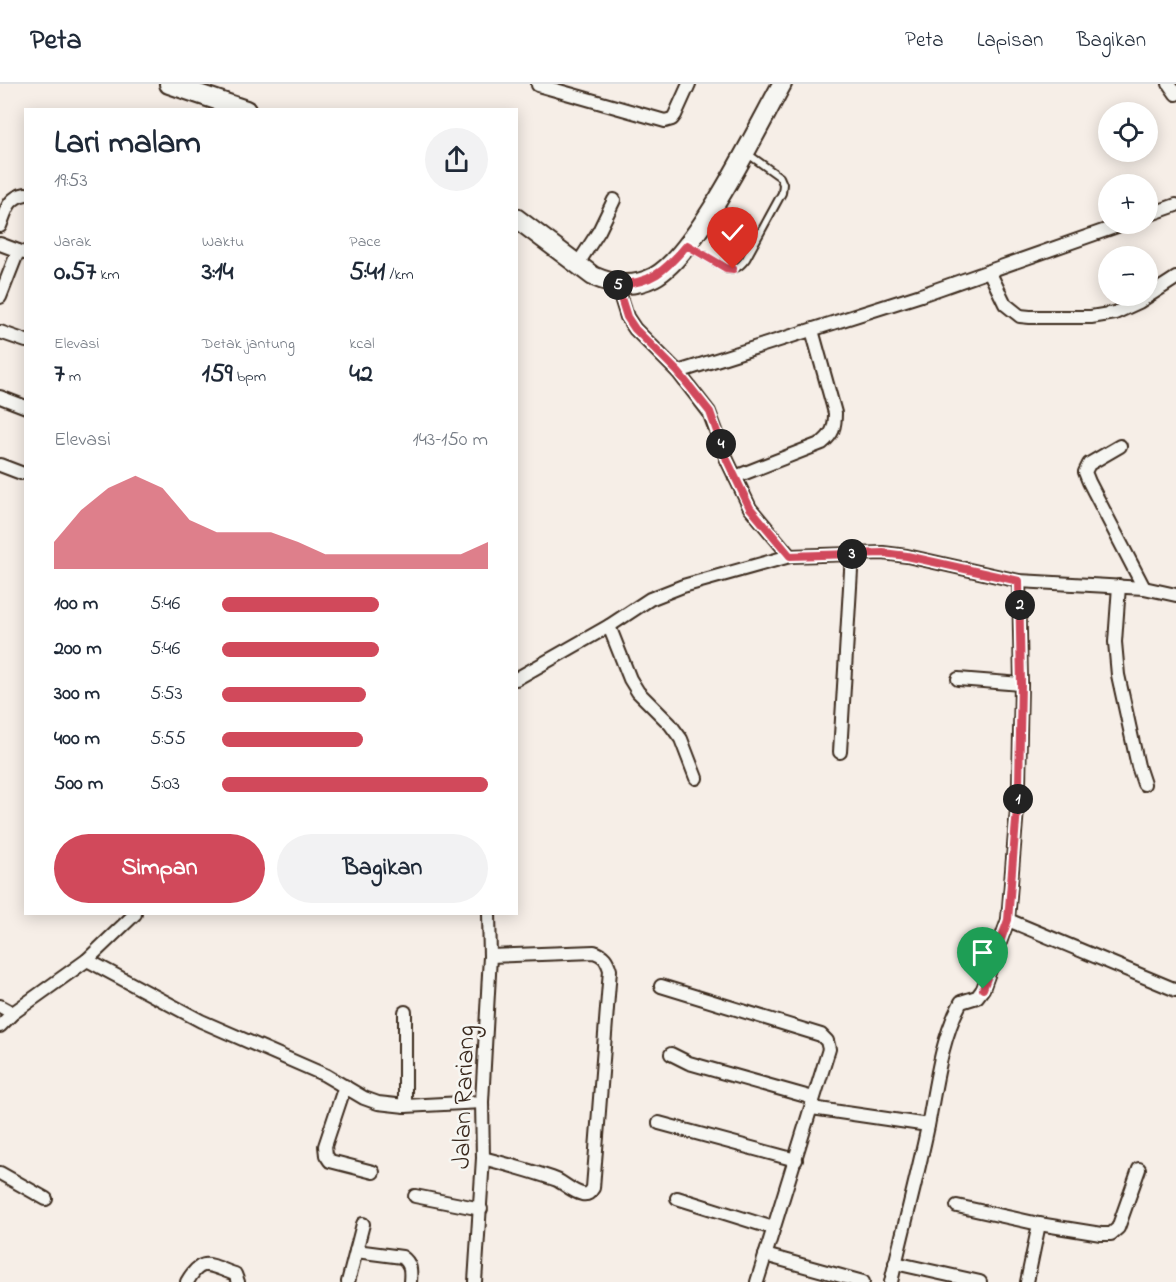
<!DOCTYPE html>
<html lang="id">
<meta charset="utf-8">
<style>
:root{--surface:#fff;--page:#f2f2f3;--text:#1f2937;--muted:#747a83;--line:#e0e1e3;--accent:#d1495b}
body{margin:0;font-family:"Indie Flower",sans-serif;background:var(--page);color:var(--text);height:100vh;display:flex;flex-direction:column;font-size:22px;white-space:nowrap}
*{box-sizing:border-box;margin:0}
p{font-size:20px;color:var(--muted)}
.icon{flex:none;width:33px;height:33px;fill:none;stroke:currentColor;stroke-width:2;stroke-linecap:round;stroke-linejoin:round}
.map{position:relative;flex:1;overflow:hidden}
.side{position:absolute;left:24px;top:24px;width:494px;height:807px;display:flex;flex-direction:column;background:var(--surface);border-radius:0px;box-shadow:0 3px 15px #0003}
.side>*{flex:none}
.buttons{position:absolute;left:1098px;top:18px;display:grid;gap:12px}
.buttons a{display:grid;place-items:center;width:60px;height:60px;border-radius:50%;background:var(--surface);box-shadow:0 3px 15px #0003;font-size:30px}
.pin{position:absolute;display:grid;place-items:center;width:51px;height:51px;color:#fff;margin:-62px -26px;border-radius:50% 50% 50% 0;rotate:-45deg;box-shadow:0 0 6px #0007}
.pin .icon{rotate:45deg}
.km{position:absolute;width:30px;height:30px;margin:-15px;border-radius:50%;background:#222;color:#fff;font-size:16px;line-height:30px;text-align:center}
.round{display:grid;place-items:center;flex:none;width:63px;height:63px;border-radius:32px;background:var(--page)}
.summary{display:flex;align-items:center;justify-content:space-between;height:102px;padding:0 30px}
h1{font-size:33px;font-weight:700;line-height:45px}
.stats{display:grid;grid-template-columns:repeat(3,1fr);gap:9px;height:102px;padding:6px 30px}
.stats div{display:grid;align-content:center}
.stats b{font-size:26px;font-weight:700}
.stats small{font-size:16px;font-weight:400}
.stats p{font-size:16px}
.chart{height:168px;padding:12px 30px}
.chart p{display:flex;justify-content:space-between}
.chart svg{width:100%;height:108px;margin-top:6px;fill:var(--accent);opacity:.7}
.primary-button{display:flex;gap:12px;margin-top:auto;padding:12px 30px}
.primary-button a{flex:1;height:69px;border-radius:36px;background:var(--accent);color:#fff;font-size:24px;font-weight:700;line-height:69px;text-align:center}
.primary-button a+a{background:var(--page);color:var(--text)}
ul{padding:0 30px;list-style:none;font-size:20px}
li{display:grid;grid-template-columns:96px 72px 1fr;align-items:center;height:45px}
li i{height:15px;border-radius:8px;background:var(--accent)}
header{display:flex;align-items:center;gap:36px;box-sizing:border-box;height:84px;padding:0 30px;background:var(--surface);border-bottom:2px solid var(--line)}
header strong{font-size:28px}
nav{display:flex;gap:33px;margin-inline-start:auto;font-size:21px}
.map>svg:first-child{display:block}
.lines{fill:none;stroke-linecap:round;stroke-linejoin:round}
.lane-casing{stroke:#3b2a1e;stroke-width:10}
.street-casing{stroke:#3b2a1e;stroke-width:16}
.secondary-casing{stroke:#3b2a1e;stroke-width:22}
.lane{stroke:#f6f6f2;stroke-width:6}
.street{stroke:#f6f6f2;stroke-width:12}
.secondary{stroke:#f6f6f2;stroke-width:18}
.route-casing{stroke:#fff;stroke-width:12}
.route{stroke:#d1495b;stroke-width:8}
.labels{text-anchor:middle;stroke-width:5;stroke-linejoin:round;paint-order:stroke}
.street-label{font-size:26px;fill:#3b2a1e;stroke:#f6f6f2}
</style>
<header>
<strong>Peta</strong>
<nav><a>Peta</a><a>Lapisan</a><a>Bagikan</a></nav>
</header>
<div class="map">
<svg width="1176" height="1198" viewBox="0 0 1176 1198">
<rect width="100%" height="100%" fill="#f6eee7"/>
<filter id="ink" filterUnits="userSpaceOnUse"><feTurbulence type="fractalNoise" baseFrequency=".0167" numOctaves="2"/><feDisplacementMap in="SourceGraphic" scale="12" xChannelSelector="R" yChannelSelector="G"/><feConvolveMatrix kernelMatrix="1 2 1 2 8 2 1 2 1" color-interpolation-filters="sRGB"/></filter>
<g filter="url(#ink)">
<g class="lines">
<g class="lane-casing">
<path id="lane" d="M688 162 726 184C736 186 740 183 746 175L782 109 783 100 780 93 748 70"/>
</g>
<g class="street-casing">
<g id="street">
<polyline points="1169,0 1176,10"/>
<polyline points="538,1 665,37 672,35 675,31 689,0"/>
<polyline points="1148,131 1176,121"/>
<path d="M0 142C6 127 8 113 26 110"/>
<polyline points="0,160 24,169"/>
<polyline points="577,181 599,147 614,116"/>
<polyline points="989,187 1005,220 1020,232 1030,233 1091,233 1115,229 1139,218 1176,194"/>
<polyline points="617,201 627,233 635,245 678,288 709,328 727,376 750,424 790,472"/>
<polyline points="0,213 18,167"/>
<polyline points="0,248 26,257"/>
<polyline points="678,288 921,211 1123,140"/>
<polyline points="0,313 26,323"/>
<polyline points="1120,362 1089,380 1085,388 1089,398 1144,504"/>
<polyline points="0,381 21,389"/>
<path d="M735 393 822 359C833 350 835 343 835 329L812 246"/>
<polyline points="1119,502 1115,558 1118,591 1138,682 1144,700"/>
<polyline points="609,542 630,595 638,608 670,640 681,655 696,694"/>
<polyline points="516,595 609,542 650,515 683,502 790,472 883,469 907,472 1019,497 1144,504 1176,511"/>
<polyline points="958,595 1021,600"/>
<polyline points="840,668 852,470"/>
<polyline points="1008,836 1176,906"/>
<polyline points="87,876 201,937 325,991 364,1014 378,1019 405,1022 482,1018"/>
<polyline points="661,902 821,951 827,957 829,965 757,1198"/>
<polyline points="0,922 13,929"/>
<polyline points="405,928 405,1022"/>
<polyline points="0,942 13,929 87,876 135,830"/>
<polyline points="671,970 689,979 813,1014"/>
<polyline points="345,1002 325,1062 326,1071 330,1077 373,1088"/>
<polyline points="812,1024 928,1041"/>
<polyline points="659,1039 796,1076"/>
<path d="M483 1074C508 1081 533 1087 557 1096 565 1100 573 1108 582 1110 588 1111 590 1109 593 1104L610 886C607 876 604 871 594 868L490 872"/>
<polyline points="0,1089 46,1115"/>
<polyline points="415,1112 481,1125"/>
<polyline points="677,1114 773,1144"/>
<polyline points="957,1122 1039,1140"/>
<path d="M356 1167 402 1173C411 1179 411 1187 410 1198"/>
<polyline points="765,1171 863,1198"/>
<polyline points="895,1179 980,1198"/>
<path d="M187 1198C202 1171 210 1182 235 1190L238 1198"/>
<polyline points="348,1198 363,1140"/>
<polyline points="475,1198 483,1074 482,1018 490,872 489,830"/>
<path d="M891 1198C903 1146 917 1094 928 1042 936 1000 941 955 961 918L977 913 983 905 1008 836 1019 700 1021 600 1019 497"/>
<polyline points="1027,1198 1039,1140 1101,1150 1111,1150 1118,1144 1139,1085"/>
</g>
</g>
<g class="secondary-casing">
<g id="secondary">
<polyline points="169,0 246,26"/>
<path d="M516 134 593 192C614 201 632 204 654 193 696 171 757 45 782 0"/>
</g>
</g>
<use href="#lane" class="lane"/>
<use href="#street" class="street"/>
<use href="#secondary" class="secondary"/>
</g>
</g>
<g class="lines" filter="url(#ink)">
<g class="route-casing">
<path id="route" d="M733 185 726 184 687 161C665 187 652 199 617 201L627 233 635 245 678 288 710 328 727 376 750 424 790 472 883 469 907 472 1019 497 1021 600 1019 700 1008 836 983 905"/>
</g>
<use href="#route" class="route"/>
</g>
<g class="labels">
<g class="street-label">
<text transform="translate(462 1013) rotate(-88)" y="9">Jalan Rariang</text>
</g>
</g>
</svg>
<div class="buttons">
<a><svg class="icon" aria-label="locate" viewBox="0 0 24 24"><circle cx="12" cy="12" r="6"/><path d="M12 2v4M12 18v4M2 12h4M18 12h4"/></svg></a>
<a>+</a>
<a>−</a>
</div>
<div class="pin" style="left:983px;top:905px;background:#1e9e55"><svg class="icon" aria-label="arrive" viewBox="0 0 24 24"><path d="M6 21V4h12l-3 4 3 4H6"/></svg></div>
<div class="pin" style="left:733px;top:185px;background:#d93025"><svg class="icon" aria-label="check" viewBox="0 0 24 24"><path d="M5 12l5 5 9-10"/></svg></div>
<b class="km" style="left:1018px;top:715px">1</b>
<b class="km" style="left:1020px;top:521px">2</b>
<b class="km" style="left:852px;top:470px">3</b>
<b class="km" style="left:721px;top:360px">4</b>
<b class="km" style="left:618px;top:201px">5</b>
<section class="side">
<div class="summary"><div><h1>Lari malam</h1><p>19:53</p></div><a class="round"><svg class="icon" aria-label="share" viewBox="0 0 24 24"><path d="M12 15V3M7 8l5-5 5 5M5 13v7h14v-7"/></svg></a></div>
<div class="stats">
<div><p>Jarak</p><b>0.57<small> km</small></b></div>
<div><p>Waktu</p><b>3:14</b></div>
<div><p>Pace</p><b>5:41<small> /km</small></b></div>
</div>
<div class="stats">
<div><p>Elevasi</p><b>7<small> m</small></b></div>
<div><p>Detak jantung</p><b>159<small> bpm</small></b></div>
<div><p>kcal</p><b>42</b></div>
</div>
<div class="chart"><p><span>Elevasi</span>143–150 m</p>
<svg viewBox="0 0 160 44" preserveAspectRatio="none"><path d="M0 44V33L10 20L20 11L30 6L40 11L50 24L60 29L70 29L80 29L90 33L100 38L110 38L120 38L130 38L140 38L150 38L160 33V44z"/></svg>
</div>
<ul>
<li><b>100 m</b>5:46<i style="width:59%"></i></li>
<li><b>200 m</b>5:46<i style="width:59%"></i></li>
<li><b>300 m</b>5:53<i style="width:54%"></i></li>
<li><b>400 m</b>5:55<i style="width:53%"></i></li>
<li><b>500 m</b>5:03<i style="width:100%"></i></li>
</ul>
<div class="primary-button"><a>Simpan</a><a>Bagikan</a></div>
</section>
</div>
